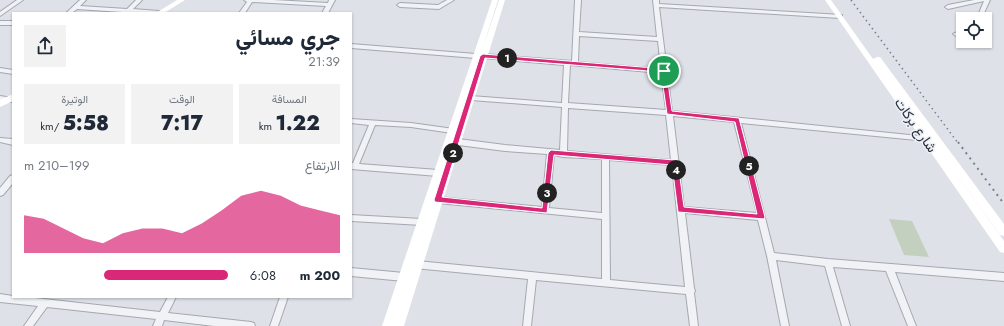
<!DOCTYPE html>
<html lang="ar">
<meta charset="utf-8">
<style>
:root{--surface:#fff;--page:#f2f2f3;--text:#1f2937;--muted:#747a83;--accent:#db2777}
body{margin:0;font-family:Jost,Vazirmatn,sans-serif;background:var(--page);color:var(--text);direction:rtl;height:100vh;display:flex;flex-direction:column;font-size:15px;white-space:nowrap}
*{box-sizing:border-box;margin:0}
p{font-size:13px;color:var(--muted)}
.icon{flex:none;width:22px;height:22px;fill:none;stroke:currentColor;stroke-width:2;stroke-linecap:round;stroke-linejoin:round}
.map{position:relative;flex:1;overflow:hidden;direction:ltr}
.side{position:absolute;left:12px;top:12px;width:340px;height:286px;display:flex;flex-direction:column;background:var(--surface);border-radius:0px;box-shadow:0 1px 3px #0004;direction:rtl}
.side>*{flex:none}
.buttons{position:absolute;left:956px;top:12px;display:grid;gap:8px}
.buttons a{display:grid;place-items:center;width:36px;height:36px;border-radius:0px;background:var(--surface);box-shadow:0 1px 3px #0004;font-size:20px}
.pin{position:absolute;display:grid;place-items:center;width:34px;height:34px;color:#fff;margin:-17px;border:2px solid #fff;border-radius:50%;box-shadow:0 1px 4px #0007}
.km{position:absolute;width:20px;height:20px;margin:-10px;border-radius:50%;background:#222;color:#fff;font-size:11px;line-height:20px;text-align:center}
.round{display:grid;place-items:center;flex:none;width:42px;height:42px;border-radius:0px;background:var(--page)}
.overview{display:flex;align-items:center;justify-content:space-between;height:68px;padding:0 12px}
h1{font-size:22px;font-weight:800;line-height:30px}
.stats{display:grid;grid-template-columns:repeat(3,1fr);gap:6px;height:68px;padding:4px 12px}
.stats div{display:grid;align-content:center;border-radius:0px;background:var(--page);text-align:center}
.stats b{font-size:20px;font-weight:800}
.stats small{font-size:11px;font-weight:400}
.stats p{font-size:11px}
.chart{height:112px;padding:8px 12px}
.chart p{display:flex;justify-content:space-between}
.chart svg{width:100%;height:72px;margin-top:4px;fill:var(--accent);opacity:.7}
ul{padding:0 12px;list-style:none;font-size:13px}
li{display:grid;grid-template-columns:64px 48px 1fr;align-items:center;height:30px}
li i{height:10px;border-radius:5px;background:var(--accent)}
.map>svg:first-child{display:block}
.green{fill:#c3d0c0}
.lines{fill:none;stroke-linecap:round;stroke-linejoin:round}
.street-casing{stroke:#a4a8b1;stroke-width:2}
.street{fill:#f0f2f5;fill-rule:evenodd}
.secondary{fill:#fff;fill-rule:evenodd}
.rail-far1{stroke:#78808f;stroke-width:1.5;stroke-dasharray:1.5 3.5;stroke-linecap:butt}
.rail{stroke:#78808f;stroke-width:2;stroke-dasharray:2 4.5;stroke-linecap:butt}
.route{fill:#db2777;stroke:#fff;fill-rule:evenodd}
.labels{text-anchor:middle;stroke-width:3;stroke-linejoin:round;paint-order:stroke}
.street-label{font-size:14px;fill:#282f3d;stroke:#edf0f5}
</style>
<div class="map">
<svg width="1004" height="326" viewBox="0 0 1004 326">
<rect width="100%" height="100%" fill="#dee1e7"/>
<polygon class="green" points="889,219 912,221 929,257 904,255"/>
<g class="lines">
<g class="street-casing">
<g id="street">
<polygon points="17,0 23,0 0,16 0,12"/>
<polygon points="80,0 86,0 80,6 127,9 136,0 142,0 133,9 159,11 162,13 137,13 77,9 72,13 66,13"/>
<polygon points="244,0 273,0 328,3 329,0 335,0 328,13 322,13 326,6 252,2 245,13 239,13 247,2"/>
<polygon points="447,0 454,0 439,9 400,7 397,5 400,3 438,5"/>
<path d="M575 0H581L579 32 657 37 653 0H659V4L842 15V17L840 18 659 7 672 111 929 137 930 139 929 141H927L741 123 774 253 828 259 1004 273V281L895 272 916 326H908L886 271 833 267 850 326H842L825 266 776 260 789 326H781L767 256 758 220 685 213 694 288 695 291 694 293 698 326H690L686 294 536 280 531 326H523L528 279 414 268 413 265 414 262 417 261 602 279V219L438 203 435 202 434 200 435 198 438 197 542 207 547 154 505 151 451 144 448 141 451 138 505 145 560 150 562 107 471 100 468 98 471 96 562 103 564 65 483 58 480 56 483 54 572 61ZM579 36 658 41 661 69 578 62ZM570 65 661 73 666 110 568 103ZM568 108 666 115 671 160 567 151ZM673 116 734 122 757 213 684 207ZM554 155 563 157 602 159V213L549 208ZM609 160 672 165 685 287 610 280Z"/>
<path d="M974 0H990C985 10 984 19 971 19L979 13 984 1 948 9 945 7 948 5Z"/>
<rect x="0" y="21" width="13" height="4"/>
<polygon points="963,29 963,33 956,36 953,34"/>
<polygon points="351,44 476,54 479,56 476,58 351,48"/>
<polygon points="0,68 13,70 13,74 0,72"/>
<polygon points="0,96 13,98 13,102 0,100"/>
<polygon points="351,119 411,123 454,129 455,131 452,133 411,127 375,125 359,164 438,170 441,171 442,173 441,175 438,176 351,169 351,163 353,163 369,125 351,123"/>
<polygon points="0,138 13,139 13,145 0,142"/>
<polygon points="13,175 13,183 3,195 0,196 0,188 10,176"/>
<polygon points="351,215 422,219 425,220 426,222 425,224 422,225 351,221"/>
<polygon points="351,268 404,273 407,274 408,277 407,280 404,281 351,276"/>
<polygon points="0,294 13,296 13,297 26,297 160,312 168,297 176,297 168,313 251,322 254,323 255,326 214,326 164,320 162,326 153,326 156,319 47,307 33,326 24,326 38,306 0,302"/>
<polygon points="280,297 288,297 278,326 270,326"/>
</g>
</g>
<use href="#street" class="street"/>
<g class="secondary">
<polygon points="177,0 185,0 164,13 156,13"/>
<polygon points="492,0 498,0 482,50 499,0 505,0 404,326 382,326"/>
<polygon points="825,0 831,0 873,59 877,57 880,57 1004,224 1004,236 1000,235 933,142 1004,241 1004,253 1000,252"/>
<polygon points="13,94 13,101 0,107 0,100"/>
</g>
<polyline class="rail-far1" points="851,0 958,143"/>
<polyline class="rail" points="958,142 1004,204"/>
</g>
<path class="route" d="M483 54 666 69 672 111 739 118 765 217 764 219 678 212 672 165 554 155 547 213 435 202 434 200 480 56ZM485 58 661 72 667 114 735 122 757 214 684 207 678 163 675 160 551 150 548 153 542 208 442 197Z"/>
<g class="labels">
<g class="street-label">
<text transform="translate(916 125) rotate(55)" y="5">شارع بركات</text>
</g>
</g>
</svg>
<div class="buttons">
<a><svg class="icon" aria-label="locate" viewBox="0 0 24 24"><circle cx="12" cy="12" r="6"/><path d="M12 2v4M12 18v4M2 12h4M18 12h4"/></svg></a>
</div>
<div class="pin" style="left:664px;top:71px;background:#1e9e55"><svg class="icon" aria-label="arrive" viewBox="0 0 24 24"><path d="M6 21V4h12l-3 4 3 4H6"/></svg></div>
<b class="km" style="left:507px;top:58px">1</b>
<b class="km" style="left:453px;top:153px">2</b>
<b class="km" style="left:547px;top:193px">3</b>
<b class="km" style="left:676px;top:170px">4</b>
<b class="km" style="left:749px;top:166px">5</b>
<section class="side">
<div class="overview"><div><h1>جري مسائي</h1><p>21:39</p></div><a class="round"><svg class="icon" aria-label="share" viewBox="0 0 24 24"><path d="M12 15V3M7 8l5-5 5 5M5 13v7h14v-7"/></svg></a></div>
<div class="stats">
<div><p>المسافة</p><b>1.22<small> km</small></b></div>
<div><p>الوقت</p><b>7:17</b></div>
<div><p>الوتيرة</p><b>5:58<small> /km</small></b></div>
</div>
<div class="chart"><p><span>الارتفاع</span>199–210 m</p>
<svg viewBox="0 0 160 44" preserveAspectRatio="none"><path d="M0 44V21L10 23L20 29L30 35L40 38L50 32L60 29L70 29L80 32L90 26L100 18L110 9L120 6L130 9L140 15L150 18L160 21V44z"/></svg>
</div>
<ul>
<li><b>200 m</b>6:08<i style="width:61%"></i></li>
</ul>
</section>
</div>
